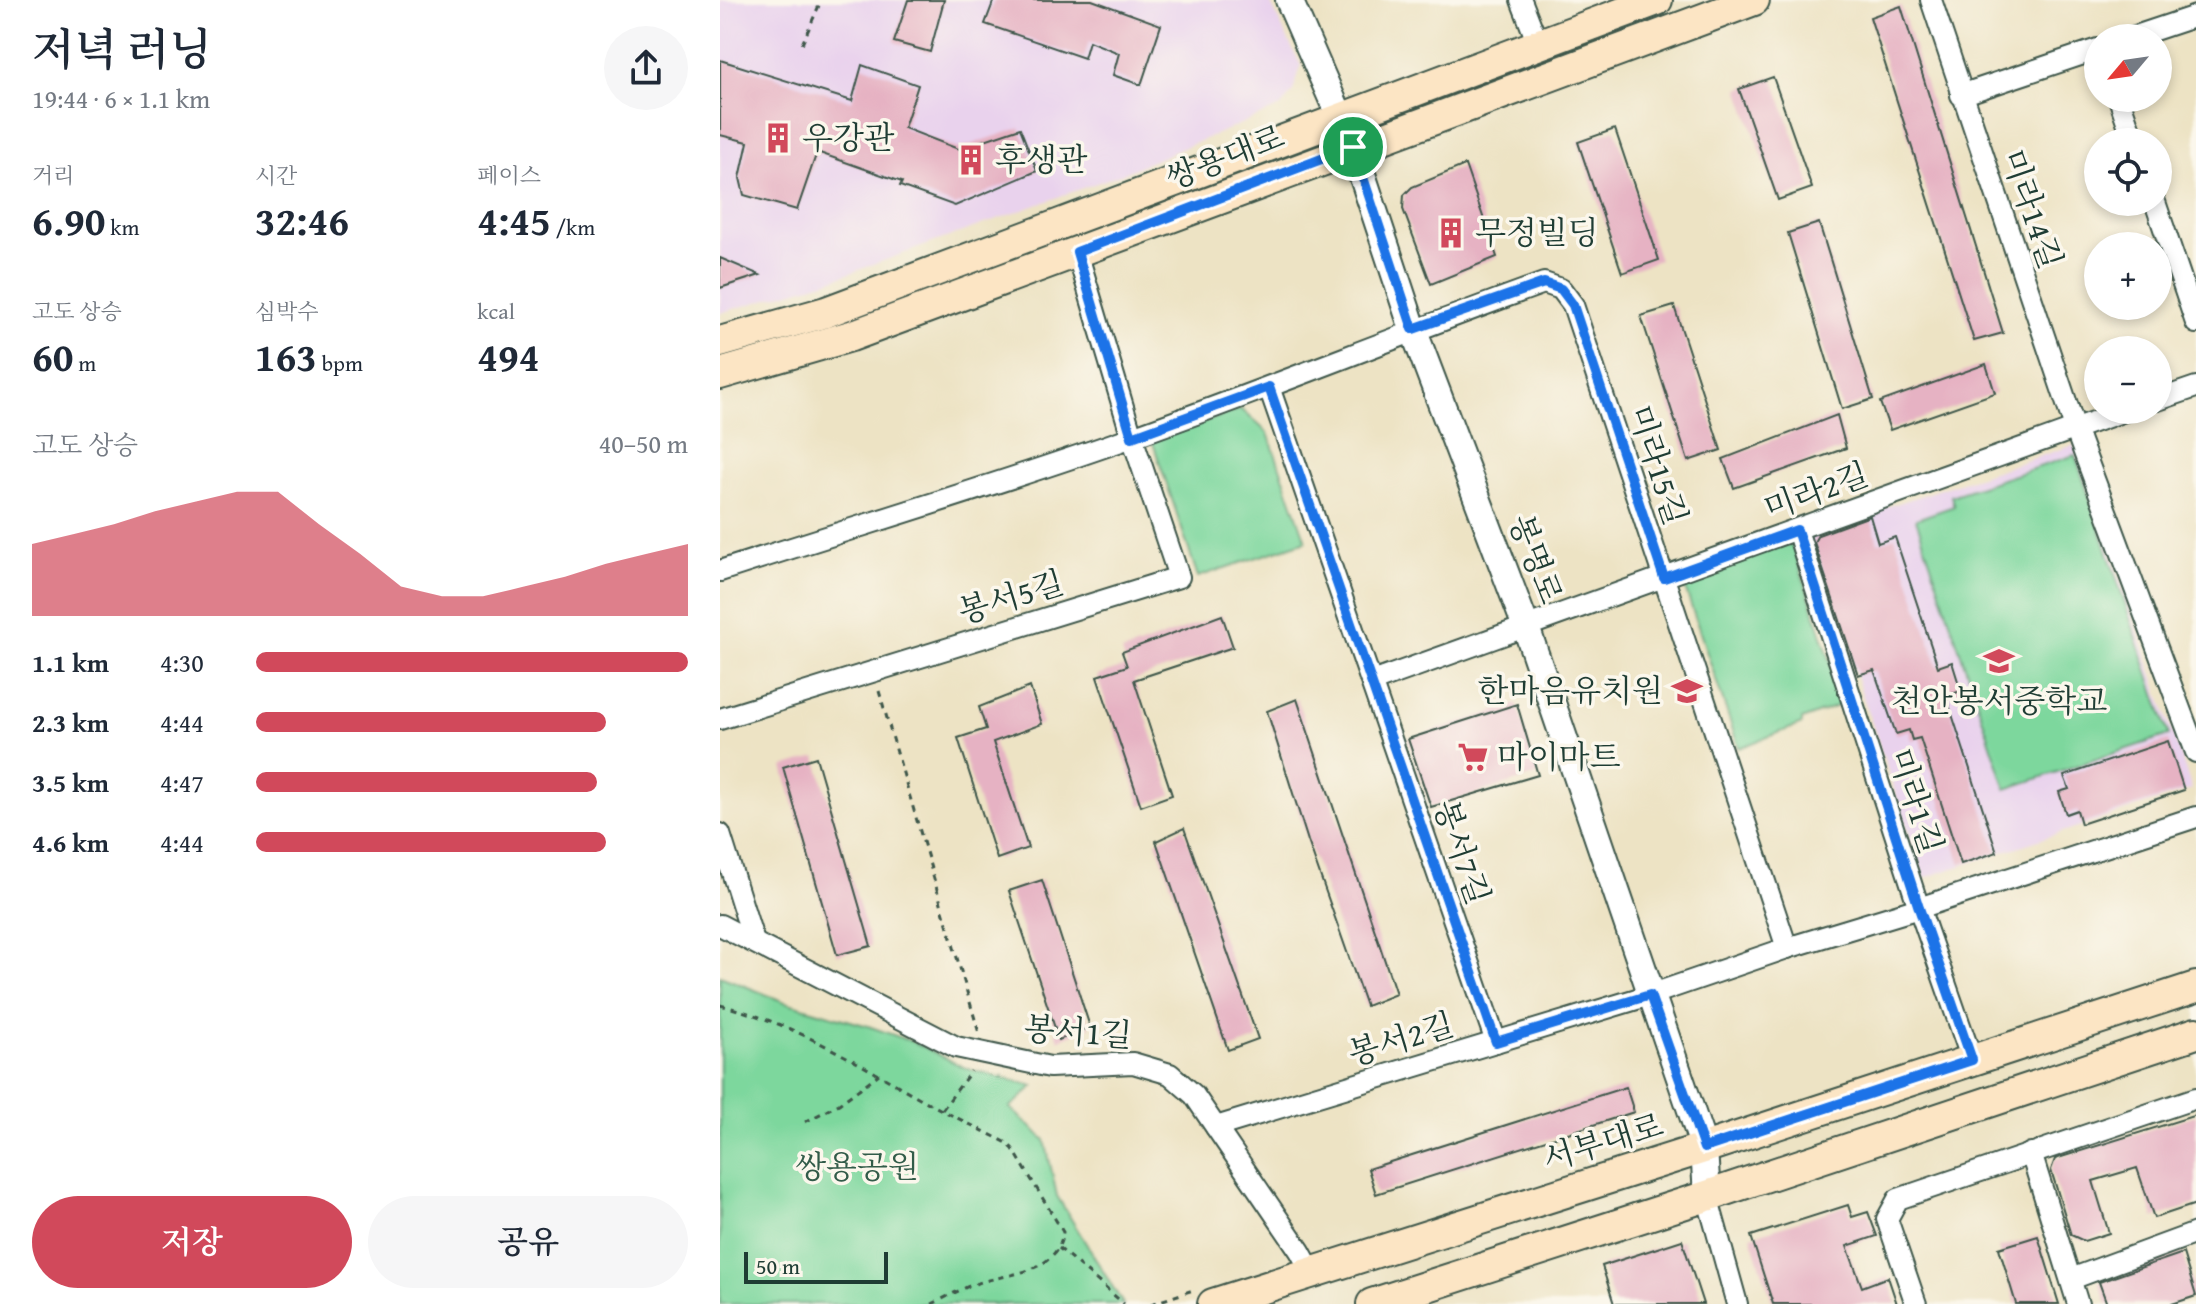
<!DOCTYPE html>
<html lang="ko">
<meta charset="utf-8">
<style>
:root{--surface:#fff;--page:#f6f6f7;--text:#1f2937;--muted:#747a83;--accent:#d1495b}
body{margin:0;font-family:"Gentium Book Plus","Noto Serif KR",serif;background:var(--page);color:var(--text);height:100vh;display:flex;flex-direction:column;font-size:30px;white-space:nowrap}
*{box-sizing:border-box;margin:0}
p{font-size:26px;color:var(--muted)}
.icon{flex:none;width:44px;height:44px;fill:none;stroke:currentColor;stroke-width:2;stroke-linecap:round;stroke-linejoin:round}
.map{position:relative;flex:1;overflow:hidden}
.details{display:flex;flex-direction:column;background:var(--surface);width:720px}
.details>*{flex:none}
.needle{width:52px;rotate:241deg}
.controls{position:absolute;left:1364px;top:24px;display:grid;gap:16px}
.controls a{display:grid;place-items:center;width:88px;height:88px;border-radius:50%;background:var(--surface);box-shadow:0 4px 12px #0003;font-size:40px}
.scale{position:absolute;left:24px;bottom:20px;width:144px;box-sizing:border-box;padding-left:8px;border:4px solid #1f3d34;border-top:0;font-size:22px;line-height:28px;white-space:nowrap;color:#1f3d34;-webkit-text-stroke:6px #fbf7ec;paint-order:stroke}
.pin{position:absolute;display:grid;place-items:center;width:68px;height:68px;color:#fff;margin:-34px;border:4px solid #fff;border-radius:50%;box-shadow:0 2px 8px #0007}
.round{display:grid;place-items:center;flex:none;width:84px;height:84px;border-radius:42px;background:var(--page)}
.headline{display:flex;align-items:center;justify-content:space-between;height:136px;padding:0 32px}
h1{font-size:44px;font-weight:600;line-height:60px}
.metrics{display:grid;grid-template-columns:repeat(3,1fr);gap:12px;height:136px;padding:8px 32px}
.metrics div{display:grid;align-content:center}
.metrics b{font-size:40px;font-weight:600}
.metrics small{font-size:22px;font-weight:400}
.metrics p{font-size:22px}
.chart{height:224px;padding:16px 32px}
.chart p{display:flex;justify-content:space-between}
.chart svg{width:100%;height:144px;margin-top:8px;fill:var(--accent);opacity:.7}
.button{display:flex;gap:16px;margin-top:auto;padding:16px 32px}
.button a{flex:1;height:92px;border-radius:48px;background:var(--accent);color:#fff;font-size:32px;font-weight:600;line-height:92px;text-align:center}
.button a+a{background:var(--page);color:var(--text)}
ul{padding:0 32px;list-style:none;font-size:26px}
li{display:grid;grid-template-columns:128px 96px 1fr;align-items:center;height:60px}
li i{height:20px;border-radius:10px;background:var(--accent)}
main{display:flex;flex:1;min-height:0}
.map>svg:first-child{display:block}
.built{fill:#e9d2ed}
.green{fill:#7dd79d;stroke:#4e8a68;stroke-width:2}
.building{fill:#e6b2c3}
.lines{fill:none;stroke-linecap:round;stroke-linejoin:round}
.minor-casing{stroke:#3e564a;stroke-width:24}
.tertiary-casing{stroke:#3e564a;stroke-width:30}
.secondary-casing{stroke:#3e564a;stroke-width:34}
.path{stroke:#3e564a;stroke-width:3;stroke-dasharray:6 6;stroke-linecap:butt}
.minor{stroke:#fff;stroke-width:20}
.tertiary{stroke:#fff;stroke-width:26}
.secondary{stroke:#fce5c4;stroke-width:30}
.route-casing{stroke:#fff;stroke-width:16}
.route{stroke:#1a73e8;stroke-width:10}
.labels{text-anchor:middle;stroke-width:7;stroke-linejoin:round;paint-order:stroke}
.poi-label{font-size:32px;fill:#1f3d34;stroke:#fbf7ec;text-anchor:start}
.street-label{font-size:32px;fill:#1f3d34;stroke:#fbf7ec}
.park-label{font-size:32px;fill:#325c49;stroke:#fbf7ec}
</style>
<main>
<section class="details">
<div class="headline"><div><h1>저녁 러닝</h1><p>19:44 · 6 × 1.1 km</p></div><a class="round"><svg class="icon" aria-label="share" viewBox="0 0 24 24"><path d="M12 15V3M7 8l5-5 5 5M5 13v7h14v-7"/></svg></a></div>
<div class="metrics">
<div><p>거리</p><b>6.90<small> km</small></b></div>
<div><p>시간</p><b>32:46</b></div>
<div><p>페이스</p><b>4:45<small> /km</small></b></div>
</div>
<div class="metrics">
<div><p>고도 상승</p><b>60<small> m</small></b></div>
<div><p>심박수</p><b>163<small> bpm</small></b></div>
<div><p>kcal</p><b>494</b></div>
</div>
<div class="chart"><p><span>고도 상승</span>40–50 m</p>
<svg viewBox="0 0 160 44" preserveAspectRatio="none"><path d="M0 44V22L10 19L20 16L30 12L40 9L50 6L60 6L70 16L80 25L90 35L100 38L110 38L120 35L130 32L140 28L150 25L160 22V44z"/></svg>
</div>
<ul>
<li><b>1.1 km</b>4:30<i style="width:100%"></i></li>
<li><b>2.3 km</b>4:44<i style="width:81%"></i></li>
<li><b>3.5 km</b>4:47<i style="width:79%"></i></li>
<li><b>4.6 km</b>4:44<i style="width:81%"></i></li>
</ul>
<div class="button"><a>저장</a><a>공유</a></div>
</section>
<div class="map">
<svg width="1476" height="1304" viewBox="0 0 1476 1304">
<rect width="100%" height="100%" fill="#fbf7ec"/>
<filter id="ink" filterUnits="userSpaceOnUse"><feTurbulence type="fractalNoise" baseFrequency=".0125" numOctaves="2"/><feDisplacementMap in="SourceGraphic" scale="16" xChannelSelector="R" yChannelSelector="G"/><feConvolveMatrix kernelMatrix="1 2 1 2 8 2 1 2 1" color-interpolation-filters="sRGB"/></filter>
<filter id="wash" filterUnits="userSpaceOnUse"><feTurbulence type="fractalNoise" baseFrequency=".006" numOctaves="4" result="noise"/><feDisplacementMap in="SourceGraphic" scale="32" xChannelSelector="R" yChannelSelector="G"/><feGaussianBlur stdDeviation="1.8" result="paint"/><feColorMatrix in="noise" values="0 0 0 0 0 0 0 0 0 0 0 0 0 0 0 0 0 1.4 0 .05"/><feComposite in="paint" operator="in"/></filter>
<g filter="url(#wash)">
<rect width="100%" height="100%" fill="#ede3c4"/>
<g class="built">
<polygon points="0,0 549,0 581,66 573,91 561,107 401,174 111,280 0,313"/>
<polygon points="1354,445 1472,789 1204,878 1088,533"/>
</g>
<g class="green">
<polygon points="521,409 548,433 586,541 478,577 432,440"/>
<polygon points="1355,455 1449,735 1286,789 1196,519 1234,506 1231,496"/>
<polygon points="1061,542 1073,547 1124,703 1082,720 1082,724 1019,748 964,585 968,574"/>
<polygon points="0,976 65,1002 148,1026 196,1043 245,1068 314,1086 290,1108 325,1140 337,1196 403,1304 0,1304"/>
</g>
<g id="blocks">
<g class="building">
<polygon points="188,0 224,0 210,52 174,42"/>
<polygon points="274,0 372,0 441,25 421,85 393,75 399,53 369,41 364,58 265,24"/>
<polygon points="1181,6 1283,333 1254,341 1150,17"/>
<polygon points="0,60 132,101 142,65 198,85 184,128 238,149 300,128 317,171 235,206 180,186 182,182 97,152 77,210 24,195 20,178 28,142 0,135"/>
<polygon points="1053,77 1092,188 1058,200 1019,89"/>
<polygon points="895,129 939,260 902,273 858,142"/>
<polygon points="745,165 777,257 711,284 683,209 684,195 692,187"/>
<polygon points="1099,223 1153,399 1122,409 1068,233"/>
<polygon points="0,258 40,275 0,288"/>
<polygon points="954,306 1001,450 968,461 921,316"/>
<polygon points="1266,364 1275,393 1170,430 1160,402"/>
<polygon points="1117,415 1126,448 1014,488 1003,459"/>
<polygon points="1150,516 1158,543 1175,537 1218,667 1232,662 1241,691 1226,696 1277,852 1241,864 1200,738 1192,740 1189,730 1176,734 1154,670 1138,675 1094,542 1098,535"/>
<polygon points="502,615 513,647 414,680 452,795 421,806 377,676 407,666 402,652"/>
<polygon points="310,687 322,724 273,742 308,848 277,859 238,738 266,729 259,707"/>
<polygon points="577,699 676,994 646,1006 588,841 547,711"/>
<polygon points="797,704 818,775 711,807 688,739"/>
<polygon points="1448,741 1464,790 1361,824 1357,810 1346,814 1339,792 1349,789 1344,776"/>
<polygon points="96,757 151,946 117,955 63,767"/>
<polygon points="464,828 538,1039 508,1050 436,841"/>
<polygon points="322,880 370,1027 339,1040 289,891"/>
<polygon points="906,1087 914,1112 656,1194 648,1169"/>
<polygon points="1476,1115 1476,1204 1434,1218 1417,1168 1373,1181 1389,1233 1364,1241 1351,1235 1331,1170 1335,1159"/>
<polygon points="1128,1205 1132,1217 1148,1212 1157,1236 1127,1246 1142,1287 1168,1277 1177,1304 1053,1304 1031,1236"/>
<polygon points="1318,1236 1339,1304 1296,1304 1279,1248"/>
<polygon points="962,1240 983,1304 894,1304 882,1266"/>
<polygon points="1463,1253 1476,1296 1452,1304 1387,1304 1379,1282"/>
</g>
</g>
</g>
<g filter="url(#ink)">
<use href="#blocks" fill-opacity="0" stroke="#3e564a" stroke-width="2"/>
<g class="lines">
<g class="minor-casing">
<g id="minor">
<polyline points="801,0 818,44"/>
<polyline points="1211,0 1355,428 1476,752"/>
<polyline points="1410,38 1476,16"/>
<polyline points="1241,95 1378,49"/>
<polyline points="1399,98 1414,142"/>
<polyline points="1435,202 1476,323"/>
<polyline points="549,387 776,1042"/>
<polyline points="1438,400 1476,387"/>
<polyline points="1077,530 1199,908 1252,1060"/>
<path d="M0 571C138 526 278 485 415 436 553 387 687 332 824 283L841 289 853 305 1067 948"/>
<polyline points="652,682 1407,410"/>
<polyline points="0,719 459,577 412,437 357,252"/>
<polyline points="0,834 34,942"/>
<polyline points="0,925 236,1047 330,1067 413,1063 450,1074 474,1095 580,1251 591,1271"/>
<polyline points="496,1127 930,995 1067,948 1199,908 1476,817"/>
<polyline points="1311,1153 1358,1304"/>
<polyline points="987,1196 1017,1304"/>
<polyline points="1351,1279 1476,1233"/>
<polyline points="1196,1304 1167,1219 1178,1199 1476,1098"/>
</g>
</g>
<g class="tertiary-casing">
<polyline id="tertiary" points="569,0 633,147 693,329 806,627 984,1148 987,1196"/>
</g>
<g class="secondary-casing">
<g id="secondary">
<polyline points="0,342 106,312 937,0"/>
<polyline points="0,374 131,336 1034,0"/>
<polyline points="493,1304 984,1148 1476,987"/>
<polyline points="652,1304 987,1196 1476,1033"/>
</g>
</g>
<g class="path">
<polyline points="82,44 101,1"/>
<polyline points="159,691 259,1033"/>
<path d="M0 1005C74 1023 139 1064 205 1101 232 1116 260 1129 287 1143L293 1149 343 1232C337 1274 289 1273 258 1283 242 1288 227 1297 212 1304"/>
<polyline points="222,1110 251,1071"/>
<polyline points="85,1122 119,1104 159,1074"/>
<polyline points="339,1248 404,1304"/>
<polyline points="431,1304 473,1290"/>
</g>
<use href="#minor" class="minor"/>
<use href="#tertiary" class="tertiary"/>
<use href="#secondary" class="secondary"/>
</g>
</g>
<g class="lines" filter="url(#ink)">
<g class="route-casing">
<polygon id="route" points="633,147 693,329 824,283 841,289 853,305 944,578 1077,530 1199,908 1252,1060 984,1148 930,995 776,1042 549,387 412,437 357,252"/>
</g>
<use href="#route" class="route"/>
</g>
<defs>
<g id="building-bare" transform="scale(2.4)"><path d="M-4-6H4V6H1V3H-1V6H-4ZM-2.5-4.3h1.7v1.8h-1.7ZM.8-4.3h1.7v1.8H.8ZM-2.5-1h1.7V.8h-1.7ZM.8-1h1.7V.8H.8Z" fill="#d1495b" stroke="#fbf7ec" stroke-width="2.5" paint-order="stroke"/></g>
<g id="school-bare" transform="scale(2.4)"><path d="M0-5L7-2L0 1L-7-2ZM-4 1L0 2.5L4 1V4Q0 6-4 4Z" fill="#d1495b" stroke="#fbf7ec" stroke-width="2.5" paint-order="stroke"/></g>
<g id="supermarket-bare" transform="scale(2.4)"><path d="M-6-5.5h2.5l.6 2H6L4.5 2H-2.5L-4.4-4H-6ZM-1.5 3.2a1.3 1.3 0 1 0 .1 0ZM3 3.2a1.3 1.3 0 1 0 .1 0Z" fill="#d1495b" stroke="#fbf7ec" stroke-width="2.5" paint-order="stroke"/></g>
</defs>
<g fill-rule="evenodd">
<use href="#building-bare" x="58" y="138"/>
<use href="#building-bare" x="251" y="160"/>
<use href="#building-bare" x="731" y="233"/>
<use href="#school-bare" x="1279" y="661"/>
<use href="#school-bare" x="967" y="691"/>
<use href="#supermarket-bare" x="753" y="757"/>
</g>
<g class="labels">
<g class="poi-label">
<text x="82" y="149">우강관</text>
<text x="275" y="171">후생관</text>
<text x="755" y="244">무정빌딩</text>
<text x="943" y="702" text-anchor="end">한마음유치원</text>
<text x="1279" y="712" text-anchor="middle">천안봉서중학교</text>
<text x="777" y="768">마이마트</text>
</g>
<g class="street-label">
<text transform="translate(505 157) rotate(-21)" y="11">쌍용대로</text>
<text transform="translate(1312 209) rotate(71)" y="11">미라14길</text>
<text transform="translate(938 465) rotate(72)" y="11">미라15길</text>
<text transform="translate(1096 491) rotate(-20)" y="11">미라2길</text>
<text transform="translate(816 559) rotate(69)" y="11">봉명로</text>
<text transform="translate(291 597) rotate(-17)" y="11">봉서5길</text>
<text transform="translate(1196 801) rotate(72)" y="11">미라1길</text>
<text transform="translate(742 852) rotate(71)" y="11">봉서7길</text>
<text transform="translate(358 1032) rotate(4)" y="11">봉서1길</text>
<text transform="translate(681 1039) rotate(-17)" y="11">봉서2길</text>
<text transform="translate(883 1142) rotate(-17)" y="11">서부대로</text>
</g>
<g class="park-label">
<text x="137" y="1178">쌍용공원</text>
</g>
</g>
</svg>
<div class="controls">
<a><svg class="needle" viewBox="-14 -14 28 28"><path d="M0-13l5 13h-10z" fill="#e53935"/><path d="M0 13l5-13h-10z" fill="#747a83"/></svg></a>
<a><svg class="icon" aria-label="locate" viewBox="0 0 24 24"><circle cx="12" cy="12" r="6"/><path d="M12 2v4M12 18v4M2 12h4M18 12h4"/></svg></a>
<a>+</a>
<a>−</a>
</div>
<div class="scale">50 m</div>
<div class="pin" style="left:633px;top:147px;background:#1e9e55"><svg class="icon" aria-label="arrive" viewBox="0 0 24 24"><path d="M6 21V4h12l-3 4 3 4H6"/></svg></div>
</div>
</main>
